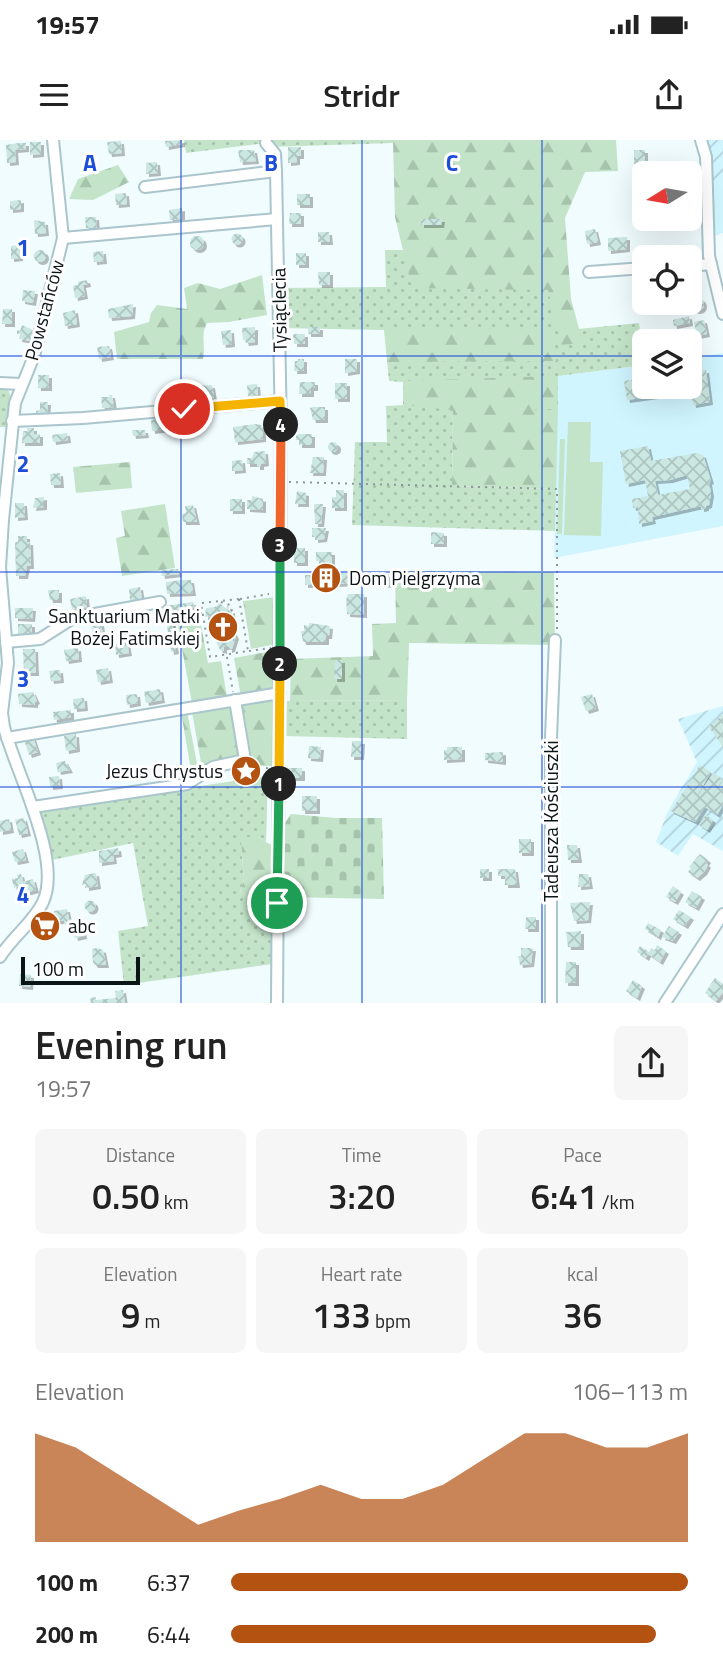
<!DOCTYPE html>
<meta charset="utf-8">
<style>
:root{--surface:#fff;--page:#f6f6f6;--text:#222;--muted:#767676;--accent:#b35211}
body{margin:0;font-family:"Titillium Web",sans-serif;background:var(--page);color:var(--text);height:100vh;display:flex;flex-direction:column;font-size:26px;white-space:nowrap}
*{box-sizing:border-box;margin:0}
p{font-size:23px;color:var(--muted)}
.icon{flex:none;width:38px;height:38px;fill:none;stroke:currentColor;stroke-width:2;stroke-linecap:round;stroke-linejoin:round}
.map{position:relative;height:863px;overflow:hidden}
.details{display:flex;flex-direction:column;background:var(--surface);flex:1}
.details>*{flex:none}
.needle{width:46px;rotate:259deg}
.controls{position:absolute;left:632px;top:21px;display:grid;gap:14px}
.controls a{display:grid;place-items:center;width:70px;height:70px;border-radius:10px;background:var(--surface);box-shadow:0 7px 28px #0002;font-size:35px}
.scale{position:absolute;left:21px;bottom:18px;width:119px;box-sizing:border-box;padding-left:7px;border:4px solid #0b1417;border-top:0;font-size:19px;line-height:24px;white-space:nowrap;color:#0b1417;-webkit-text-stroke:5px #fff;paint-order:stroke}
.pin{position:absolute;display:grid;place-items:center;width:60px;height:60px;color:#fff;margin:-30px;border:4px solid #fff;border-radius:50%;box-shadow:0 2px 7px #0007}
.km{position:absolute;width:35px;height:35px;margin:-18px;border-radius:50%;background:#222;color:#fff;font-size:19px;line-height:35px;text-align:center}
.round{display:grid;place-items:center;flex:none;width:74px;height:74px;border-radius:10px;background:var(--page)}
.headline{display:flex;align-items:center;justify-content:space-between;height:119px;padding:0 35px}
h1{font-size:38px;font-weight:600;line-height:52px}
.metrics{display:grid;grid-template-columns:repeat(3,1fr);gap:10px;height:119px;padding:7px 35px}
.metrics div{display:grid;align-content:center;border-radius:10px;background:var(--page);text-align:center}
.metrics b{font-size:35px;font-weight:600}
.metrics small{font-size:19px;font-weight:400}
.metrics p{font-size:19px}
.chart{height:196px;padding:14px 35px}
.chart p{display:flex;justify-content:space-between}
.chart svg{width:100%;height:126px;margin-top:7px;fill:var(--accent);opacity:.7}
ul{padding:0 35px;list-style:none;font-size:23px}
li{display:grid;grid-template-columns:112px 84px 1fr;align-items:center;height:52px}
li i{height:18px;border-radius:9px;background:var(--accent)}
.status{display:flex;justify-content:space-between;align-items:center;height:49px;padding:0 35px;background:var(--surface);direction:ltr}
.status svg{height:19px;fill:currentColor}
header{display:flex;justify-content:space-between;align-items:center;height:91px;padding:0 35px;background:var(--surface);font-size:32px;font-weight:600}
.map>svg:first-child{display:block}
.built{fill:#d0f5ff}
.industrial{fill:url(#industrial-furrows)}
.grass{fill:url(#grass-dots)}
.forest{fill:url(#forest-firs)}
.cemetery{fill:url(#cemetery-stones)}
.pitch{fill:#c3e4c8}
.building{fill:url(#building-cross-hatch);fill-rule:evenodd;filter:url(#shadow)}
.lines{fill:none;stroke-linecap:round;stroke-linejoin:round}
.minor-casing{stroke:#aac5cc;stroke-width:14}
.path{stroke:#8d979a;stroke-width:2;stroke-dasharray:2 5;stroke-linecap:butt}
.minor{stroke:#fff;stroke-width:10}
.split-1-casing{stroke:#fff;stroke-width:14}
.split-2-casing{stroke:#fff;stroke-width:14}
.split-3-casing{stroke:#fff;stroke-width:14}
.split-4-casing{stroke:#fff;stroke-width:14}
.split-5-casing{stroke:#fff;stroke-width:14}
.split-1{stroke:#22a559;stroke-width:9}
.split-2{stroke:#f5b400;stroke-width:9}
.split-3{stroke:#22a559;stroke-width:9}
.split-4{stroke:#f0652b;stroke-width:9}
.split-5{stroke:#f5b400;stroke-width:9}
.grid{fill:none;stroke:#1d4ed8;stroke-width:2;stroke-opacity:0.55}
.labels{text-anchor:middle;stroke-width:6;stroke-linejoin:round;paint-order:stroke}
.street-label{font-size:19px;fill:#0b1417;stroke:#fff}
.poi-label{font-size:19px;fill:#0b1417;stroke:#fff;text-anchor:start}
.grid-label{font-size:23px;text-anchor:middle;font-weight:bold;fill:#1d4ed8;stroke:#fff;stroke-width:6;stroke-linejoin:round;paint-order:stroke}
</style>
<div class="status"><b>19:57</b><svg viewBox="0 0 49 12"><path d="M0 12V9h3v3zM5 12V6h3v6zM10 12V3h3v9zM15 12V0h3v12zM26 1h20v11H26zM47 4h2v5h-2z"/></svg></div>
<header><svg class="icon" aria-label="menu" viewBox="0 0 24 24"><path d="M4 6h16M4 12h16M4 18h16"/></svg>Stridr<svg class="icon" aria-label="share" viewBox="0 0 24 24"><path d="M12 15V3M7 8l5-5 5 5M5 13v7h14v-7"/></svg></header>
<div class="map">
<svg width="723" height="863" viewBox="0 0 723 863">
<defs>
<pattern id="industrial-furrows" width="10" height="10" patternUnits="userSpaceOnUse" patternTransform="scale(1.75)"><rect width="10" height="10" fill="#d0f5ff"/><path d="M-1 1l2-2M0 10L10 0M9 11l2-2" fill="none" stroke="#b1d1da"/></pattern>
<pattern id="grass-dots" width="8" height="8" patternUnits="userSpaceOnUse" patternTransform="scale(1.75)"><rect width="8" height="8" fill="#c3e4c8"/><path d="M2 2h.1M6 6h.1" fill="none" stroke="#a6c3ab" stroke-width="1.8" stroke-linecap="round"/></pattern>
<pattern id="forest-firs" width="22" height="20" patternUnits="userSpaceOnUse" patternTransform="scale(1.75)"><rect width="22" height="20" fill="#c3e4c8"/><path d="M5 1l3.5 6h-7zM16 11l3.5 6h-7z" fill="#a6c3ab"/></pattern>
<pattern id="cemetery-stones" width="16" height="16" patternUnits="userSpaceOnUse" patternTransform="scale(1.75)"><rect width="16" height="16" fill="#c3e4c8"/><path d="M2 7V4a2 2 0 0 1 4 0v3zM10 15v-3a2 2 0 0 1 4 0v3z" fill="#a6c3ab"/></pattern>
<pattern id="building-cross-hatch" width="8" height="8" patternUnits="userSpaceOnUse" patternTransform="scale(1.75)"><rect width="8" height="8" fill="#cbe7e2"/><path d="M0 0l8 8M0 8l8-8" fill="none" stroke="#adc5c1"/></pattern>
<filter id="shadow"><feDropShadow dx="3" dy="3" stdDeviation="0" flood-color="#0004"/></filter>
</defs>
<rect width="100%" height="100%" fill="#f1fcff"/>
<g class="built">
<polygon points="709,42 723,44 723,93 712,97"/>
<polygon points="723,213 723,386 554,418 558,236 644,225 644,247 690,247 690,218"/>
</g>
<g class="industrial">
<polygon points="707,0 723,0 723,44 710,42 710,17"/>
<polygon points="723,566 723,711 693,694 678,716 656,702 668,671 697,622 678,579"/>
</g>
<g class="grass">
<polygon points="184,0 393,0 393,3 269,7 266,3 186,13"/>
<polygon points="385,110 412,110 563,147 568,190 639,183 644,225 558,236 558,270 453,270 452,346 556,349 555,391 352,385 355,302 387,302 386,266 403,265 403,242 389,241 384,190 279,188 279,148 386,147"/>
<polygon points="0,247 7,247 11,257 7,287 0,287"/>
<polygon points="407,560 407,599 284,596 287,561"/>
<polygon points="268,636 266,702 257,697 241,701 244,739 240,752 272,769 272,824 124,845 118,791 148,786 133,703 52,720 39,670"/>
</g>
<g class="forest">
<polygon points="393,0 616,0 618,31 585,32 565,78 571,159 583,203 561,205 548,150 412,148 395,77"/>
<polygon points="118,25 129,42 93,60 69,59 78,39"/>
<path d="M262 135 267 175 229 182 207 183C200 195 206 206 203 219H117L114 192 149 182 151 173 157 165 187 169 184 148 198 143 220 149Z"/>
<polygon points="552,188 556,221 388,222 385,190"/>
<polygon points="558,236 557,269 523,270 558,270 556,349 452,346 453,270 404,265 403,241"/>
<polygon points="130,322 132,348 76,353 73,327"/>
<polygon points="165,364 175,428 122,436 116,398 125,396 121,371"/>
<polygon points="395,431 554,432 555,505 409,503 407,560 290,561 291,519 373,516 372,484 396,483"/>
<polygon points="275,457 276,504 251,509 243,461"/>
<polygon points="200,479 208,523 221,521 227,557 192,563 178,487 183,482"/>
<polygon points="277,510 277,551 241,557 234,518"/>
<polygon points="276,560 276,626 253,626 242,562"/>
<polygon points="229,564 239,616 202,628 192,572"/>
<polygon points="187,571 199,634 192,636 181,572"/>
<polygon points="246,697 257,697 275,707 274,750 261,763 240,752 244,739 241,701"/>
</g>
<polygon class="cemetery" points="291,674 336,678 382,678 384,759 282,757 283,686"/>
<g class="pitch">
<polygon points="568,282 591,282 590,322 603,322 601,396 564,395"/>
<polygon points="560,299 565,299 562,394 557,394"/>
</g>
<g class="building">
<polygon points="182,0 182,4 166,7 165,1"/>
<polygon points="121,1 122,13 109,14 107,2"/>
<polygon points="30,2 41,2 41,14 30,15"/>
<polygon points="19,3 26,3 26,9 15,10 16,22 7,23 6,5"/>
<polygon points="288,7 301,7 301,16 297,16 297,22 288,23"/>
<polygon points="238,10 254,10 256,21 240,22"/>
<rect x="634" y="10" width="11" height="14"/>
<polygon points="157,22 158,33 146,34 146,23"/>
<polygon points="126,53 127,64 116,65 115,54"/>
<rect x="297" y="54" width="13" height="11"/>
<polygon points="21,60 21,69 10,70 10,61"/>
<polygon points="182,68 182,79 170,80 169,70"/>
<polygon points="290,73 301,73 301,84 289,84"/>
<polygon points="85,77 96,77 97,88 86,88"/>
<polygon points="421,79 442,79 441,85 421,85"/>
<polygon points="34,80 45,82 46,93 35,94"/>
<polygon points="595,89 598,102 587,104 585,91"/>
<polygon points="318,92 329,92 330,102 318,102"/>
<circle cx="237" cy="99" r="5.5"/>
<circle cx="197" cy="103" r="7"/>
<polygon points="627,97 627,109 608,111 608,98"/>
<polygon points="19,105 20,118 11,119 11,106"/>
<circle cx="40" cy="116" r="6"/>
<polygon points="103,111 104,121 94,122 93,112"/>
<rect x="296" y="113" width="10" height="12"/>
<polygon points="318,132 330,132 330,145 319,145"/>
<polygon points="87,140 88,144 83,145 85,156 75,158 73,146 78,145 78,142"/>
<polygon points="23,150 35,151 33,163 22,161"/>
<circle cx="697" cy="164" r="7"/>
<polygon points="133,164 132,176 109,178 108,169"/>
<polygon points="3,169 12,169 12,184 2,184"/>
<polygon points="75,170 77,184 65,186 63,173"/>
<polygon points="689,176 690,183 674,186 673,180"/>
<polygon points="704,180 707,194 697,196 694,182"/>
<polygon points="22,185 33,190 31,201 19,199 20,194 17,194 17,190 20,191"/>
<polygon points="255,187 255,202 246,203 245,200 243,200 242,188"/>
<rect x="308" y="187" width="12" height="7"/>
<polygon points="231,190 232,204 223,205 221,191"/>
<polygon points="294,194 305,194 305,204 294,204 294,199 291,199"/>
<polygon points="109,206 111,217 99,219 97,207"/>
<polygon points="298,219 304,219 304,231 294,231 295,221 298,221"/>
<polygon points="345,219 357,219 357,231 345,233"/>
<polygon points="706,230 710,262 693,265 691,251 627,260 624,241 644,238 644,247 690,247 690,232"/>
<rect x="38" y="235" width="11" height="13"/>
<polygon points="300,242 315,242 315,248 311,248 311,254 299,254"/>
<rect x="335" y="243" width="12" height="16"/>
<polygon points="257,244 258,255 248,256 247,245"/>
<polygon points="212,245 214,258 199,259 198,246"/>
<polygon points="109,255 112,255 114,267 102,268 101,257 110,257"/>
<polygon points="40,262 48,262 47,278 36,278 36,271 40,270"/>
<polygon points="313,267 325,267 325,280 313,280 310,268"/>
<polygon points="166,278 167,289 152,291 151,280"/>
<polygon points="256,284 261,285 263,289 263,299 235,302 233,287"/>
<polygon points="27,288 34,288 34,294 40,294 40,303 22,303 23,291 27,291"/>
<polygon points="132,290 145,290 146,295 133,296"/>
<polygon points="67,293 68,300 53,302 52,295"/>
<polygon points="299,294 312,294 312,305 299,305 299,300 296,300 296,296"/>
<circle cx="333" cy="307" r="5"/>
<path d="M648 306 651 321 697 313 703 315 711 341 709 342 711 354 709 365 706 366V368L701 369V366L652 377 653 381 639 384 638 367 633 368 632 359 648 356 645 340 626 344 620 311ZM687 335 690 349 658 355 655 341 670 340Z"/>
<polygon points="265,311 266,323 261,324 261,327 257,327 257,324 247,324 247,318 252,318 254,312"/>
<polygon points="313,317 324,317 323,333 310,333"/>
<polygon points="242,320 243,330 232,331 232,321"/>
<polygon points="60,333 61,345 51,345 50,334"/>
<polygon points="336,350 344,350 344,368 332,368 332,357 336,357"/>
<polygon points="297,351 306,353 306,364 295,364"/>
<polygon points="252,356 263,359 263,370 247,369 247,360 252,360"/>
<polygon points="44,357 44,367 33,368 35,358"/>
<rect x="230" y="359" width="12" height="12"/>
<polygon points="15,363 24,363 25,377 15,378"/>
<polygon points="314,364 323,364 321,384 315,384"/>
<polygon points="193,365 197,382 183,382 182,374 186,373 185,366"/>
<polygon points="312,388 326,388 324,399 315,400 315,397 312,397"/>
<polygon points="431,392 444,393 444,404 431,404"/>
<polygon points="18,396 27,396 27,402 30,402 31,426 27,426 25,436 16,436 15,402 18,402"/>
<polygon points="297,408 305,408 305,423 294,423 294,411 297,411"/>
<polygon points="316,412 332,412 332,424 319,424 319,421 316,421"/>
<polygon points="178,429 179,434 162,436 161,430"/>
<polygon points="340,432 357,435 357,443 305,445 305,435 339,434"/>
<polygon points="379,433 389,434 389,445 378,444"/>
<polygon points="181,440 191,440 193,453 167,454 166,442"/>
<polygon points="140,447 142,459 130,460 129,449"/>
<polygon points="48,450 59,450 59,460 50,460"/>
<polygon points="348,454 364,454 364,475 347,474 346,460"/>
<polygon points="86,456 87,467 72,469 70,459"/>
<polygon points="193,462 194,467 170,471 176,511 171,512 164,466"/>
<polygon points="220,463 226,469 228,465 229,471 232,470 233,491 236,496 232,509 229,510 229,507 224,507 224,511 220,510 215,499 214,481 211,476 205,477 206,468 215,467"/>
<polygon points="15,468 33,468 32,479 15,478"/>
<polygon points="101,483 103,496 93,497 91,484"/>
<polygon points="309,483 330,486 329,496 326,496 326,502 303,502 301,491 304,491 304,485 309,486"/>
<polygon points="18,484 32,484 32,494 18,495"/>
<polygon points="127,502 129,513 116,515 115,504"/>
<polygon points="78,508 79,519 66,521 64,510"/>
<polygon points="23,509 35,509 36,533 24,533"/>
<polygon points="335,520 342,520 342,539 334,539"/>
<polygon points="108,528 110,540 98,542 96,530"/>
<polygon points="60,530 61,540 51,541 49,531"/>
<polygon points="160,549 162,560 146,563 144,552"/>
<polygon points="33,552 37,561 35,562 35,565 19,564 18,554"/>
<polygon points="137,554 138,563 127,565 126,555"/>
<polygon points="592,554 596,568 586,571 581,557"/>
<polygon points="84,558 85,568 74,569 73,559"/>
<polygon points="71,570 71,577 54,580 53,572"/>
<polygon points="723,575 723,607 708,586"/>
<polygon points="76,594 77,609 66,611 64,596"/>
<polygon points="33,597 38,612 29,615 24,600"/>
<polygon points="352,601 362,601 361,617 351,617"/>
<polygon points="309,606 321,607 320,619 308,618"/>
<polygon points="447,607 462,607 462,619 444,620 444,610 447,610"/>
<polygon points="503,612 503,622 485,620 485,613"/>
<polygon points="65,621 70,630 58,632 56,623"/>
<polygon points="700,625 711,632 692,665 713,633 723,639 695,682 671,671"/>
<rect x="289" y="628" width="13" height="10"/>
<polygon points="59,636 60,646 50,647 49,637"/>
<polygon points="723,640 723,665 717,675 705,667"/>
<rect x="302" y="656" width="15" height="15"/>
<polygon points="706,675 713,680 707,690 699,685"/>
<polygon points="24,678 28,693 19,695 15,680"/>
<polygon points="9,679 11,690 0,692 0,681"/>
<rect x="519" y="699" width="12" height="14"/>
<polygon points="567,705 577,705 579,720 568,720"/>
<polygon points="118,708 119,714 113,715 114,721 99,723 99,711"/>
<polygon points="23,709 26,720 15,722 12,712"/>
<polygon points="700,714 708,720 706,723 708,725 704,732 697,738 688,732 691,728 689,727"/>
<rect x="480" y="729" width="9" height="9"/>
<polygon points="498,729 515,729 517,745 505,745 505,736 498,736"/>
<polygon points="96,733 98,746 86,748 86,744 82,745 85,735"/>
<polygon points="21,734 23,742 33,739 36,750 25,753 23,745 14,748 12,739 18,738 17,735"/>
<polygon points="579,734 588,734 590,746 578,747"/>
<polygon points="673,746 681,752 675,762 666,757"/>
<polygon points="692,751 702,757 696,768 685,762"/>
<circle cx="90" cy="766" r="5.5"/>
<polygon points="590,762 588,780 574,781 570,763"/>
<polygon points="67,769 69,780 72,779 73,783 65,785 64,780 56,782 54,771"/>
<polygon points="679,770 691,777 685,786 673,779"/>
<polygon points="44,776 51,781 49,785 50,789 46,794 36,787"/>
<polygon points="526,777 536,777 536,789 525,789"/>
<polygon points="648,783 661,790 658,797 645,789"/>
<polygon points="669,786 679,792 673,801 662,797"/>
<polygon points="83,788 84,796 75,798 73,789"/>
<polygon points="581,791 581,807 568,807 566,792"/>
<polygon points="657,805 666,811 660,822 648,814 646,818 637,812 640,806 649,812 651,808 655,810"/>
<polygon points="97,808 103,810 106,825 95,825 93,822 92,809"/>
<polygon points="521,808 533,808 531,824 520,825 518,816 521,816"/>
<polygon points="566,822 576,822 576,843 565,843"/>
<polygon points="20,834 31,835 30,847 19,846"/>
<polygon points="715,838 723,844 723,852 716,861 705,853"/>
<polygon points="633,840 642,846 637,858 626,851"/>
<polygon points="123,850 125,863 91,863 90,858 96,857 96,860 116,858 115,851"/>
</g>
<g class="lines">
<g class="minor-casing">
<g id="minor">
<polyline points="701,0 706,17 709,116 723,174"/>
<polyline points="266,3 275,14 276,31 281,291 277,863"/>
<polyline points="145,47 276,31"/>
<polyline points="63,98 277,79"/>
<polyline points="690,126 711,124"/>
<polyline points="589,132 644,128"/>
<polyline points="0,243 21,244"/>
<polyline points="12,281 83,278 280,261"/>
<polyline points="6,502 40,499 73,478 160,462"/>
<polyline points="7,598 280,553"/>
<polyline points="33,667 187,644 213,627 245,620 235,560"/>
<path d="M0 817C12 797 33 783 43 762 63 719 15 631 4 587L2 573 8 523 0 427 3 380 15 263 34 216 63 98 53 0"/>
<polyline points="551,863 551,597 555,500"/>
<polyline points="665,863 723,774"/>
</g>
</g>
<g class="path">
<polyline points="289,342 557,349 557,491"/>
<polygon points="239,459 248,511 210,517 201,463"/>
<polyline points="240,459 269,454"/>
<polyline points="221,462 230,465 233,474"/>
<polyline points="175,488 174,483 181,476 202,473"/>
<polyline points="249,511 271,508"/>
<polyline points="227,517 233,552"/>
<polyline points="252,629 270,628"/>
</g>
<use href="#minor" class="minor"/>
</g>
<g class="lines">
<g class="split-1-casing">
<polyline id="split-1" points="277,763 279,644"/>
</g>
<g class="split-2-casing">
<polyline id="split-2" points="279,644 280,524"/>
</g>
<g class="split-3-casing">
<polyline id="split-3" points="280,524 280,405"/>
</g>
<g class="split-4-casing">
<polyline id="split-4" points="280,405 281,285"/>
</g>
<g class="split-5-casing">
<polyline id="split-5" points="184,269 280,261 281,285"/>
</g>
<use href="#split-1" class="split-1"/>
<use href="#split-2" class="split-2"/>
<use href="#split-3" class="split-3"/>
<use href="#split-4" class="split-4"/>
<use href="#split-5" class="split-5"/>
</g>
<path class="grid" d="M181 0V863M362 0V863M542 0V863M0 216H644M690 216H723M0 432H723M0 647H723"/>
<defs>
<g id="building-disc" transform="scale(1.575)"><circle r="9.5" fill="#b35211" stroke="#fff"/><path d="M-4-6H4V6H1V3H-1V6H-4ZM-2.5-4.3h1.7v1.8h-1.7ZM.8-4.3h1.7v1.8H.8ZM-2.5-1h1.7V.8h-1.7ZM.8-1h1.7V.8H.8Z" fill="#fff"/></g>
<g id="church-disc" transform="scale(1.575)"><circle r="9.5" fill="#b35211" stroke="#fff"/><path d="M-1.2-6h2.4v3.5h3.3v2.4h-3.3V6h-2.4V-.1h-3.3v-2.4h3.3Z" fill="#fff"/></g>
<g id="sight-disc" transform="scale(1.575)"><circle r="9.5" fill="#b35211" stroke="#fff"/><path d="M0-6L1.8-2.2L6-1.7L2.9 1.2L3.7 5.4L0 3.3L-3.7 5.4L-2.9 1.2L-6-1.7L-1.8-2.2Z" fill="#fff"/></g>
<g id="supermarket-disc" transform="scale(1.575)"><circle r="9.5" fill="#b35211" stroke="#fff"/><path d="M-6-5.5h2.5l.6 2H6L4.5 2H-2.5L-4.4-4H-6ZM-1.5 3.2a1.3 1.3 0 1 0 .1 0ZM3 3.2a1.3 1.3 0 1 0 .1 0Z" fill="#fff"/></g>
</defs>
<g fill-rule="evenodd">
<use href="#building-disc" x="326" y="438"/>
<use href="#church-disc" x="223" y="487"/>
<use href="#sight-disc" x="246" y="631"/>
<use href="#supermarket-disc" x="45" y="786"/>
</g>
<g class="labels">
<g class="street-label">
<text transform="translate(44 170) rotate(-75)" y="7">Powstańców</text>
<text transform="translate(279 170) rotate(-91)" y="7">Tysiąclecia</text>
<text transform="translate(551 681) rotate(-90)" y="7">Tadeusza Kościuszki</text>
</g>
<g class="poi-label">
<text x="349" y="445">Dom Pielgrzyma</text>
<text x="200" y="483" text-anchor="end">Sanktuarium Matki<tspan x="200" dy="22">Bożej Fatimskiej</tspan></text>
<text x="223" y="638" text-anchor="end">Jezus Chrystus</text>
<text x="68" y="793">abc</text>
</g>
</g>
<g class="grid-label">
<text x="90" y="31">A</text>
<text x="271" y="31">B</text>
<text x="452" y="31">C</text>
<text x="23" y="116">1</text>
<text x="23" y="332">2</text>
<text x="23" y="547">3</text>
<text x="23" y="763">4</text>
</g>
</svg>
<div class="controls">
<a><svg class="needle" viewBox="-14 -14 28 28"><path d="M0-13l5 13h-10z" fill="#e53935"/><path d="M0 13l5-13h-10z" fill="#767676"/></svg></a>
<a><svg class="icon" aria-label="locate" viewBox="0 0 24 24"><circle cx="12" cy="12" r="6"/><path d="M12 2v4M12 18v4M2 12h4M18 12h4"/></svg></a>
<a><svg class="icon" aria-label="layers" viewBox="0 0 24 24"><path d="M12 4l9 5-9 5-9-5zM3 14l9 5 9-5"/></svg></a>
</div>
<div class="scale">100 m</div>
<div class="pin" style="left:277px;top:763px;background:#1e9e55"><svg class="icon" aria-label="arrive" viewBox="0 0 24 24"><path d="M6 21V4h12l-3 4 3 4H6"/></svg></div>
<div class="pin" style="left:184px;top:269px;background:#d93025"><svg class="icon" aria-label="check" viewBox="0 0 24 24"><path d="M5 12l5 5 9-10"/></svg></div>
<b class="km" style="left:279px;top:644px">1</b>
<b class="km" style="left:280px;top:524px">2</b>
<b class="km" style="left:280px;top:405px">3</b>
<b class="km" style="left:281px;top:285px">4</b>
</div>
<section class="details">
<div class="headline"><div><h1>Evening run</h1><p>19:57</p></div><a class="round"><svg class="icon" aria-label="share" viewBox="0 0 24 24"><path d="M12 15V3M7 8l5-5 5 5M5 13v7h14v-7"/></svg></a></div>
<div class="metrics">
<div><p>Distance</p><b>0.50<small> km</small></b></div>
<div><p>Time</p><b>3:20</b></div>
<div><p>Pace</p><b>6:41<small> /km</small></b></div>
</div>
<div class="metrics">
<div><p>Elevation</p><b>9<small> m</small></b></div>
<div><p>Heart rate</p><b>133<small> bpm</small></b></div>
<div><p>kcal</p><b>36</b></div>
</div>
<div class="chart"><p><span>Elevation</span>106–113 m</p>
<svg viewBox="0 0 160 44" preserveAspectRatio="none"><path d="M0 44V6L10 11L20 20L30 29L40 38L50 33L60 29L70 24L80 29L90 29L100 24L110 15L120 6L130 6L140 11L150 11L160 6V44z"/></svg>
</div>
<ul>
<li><b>100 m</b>6:37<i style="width:100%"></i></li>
<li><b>200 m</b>6:44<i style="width:93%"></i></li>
</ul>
</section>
